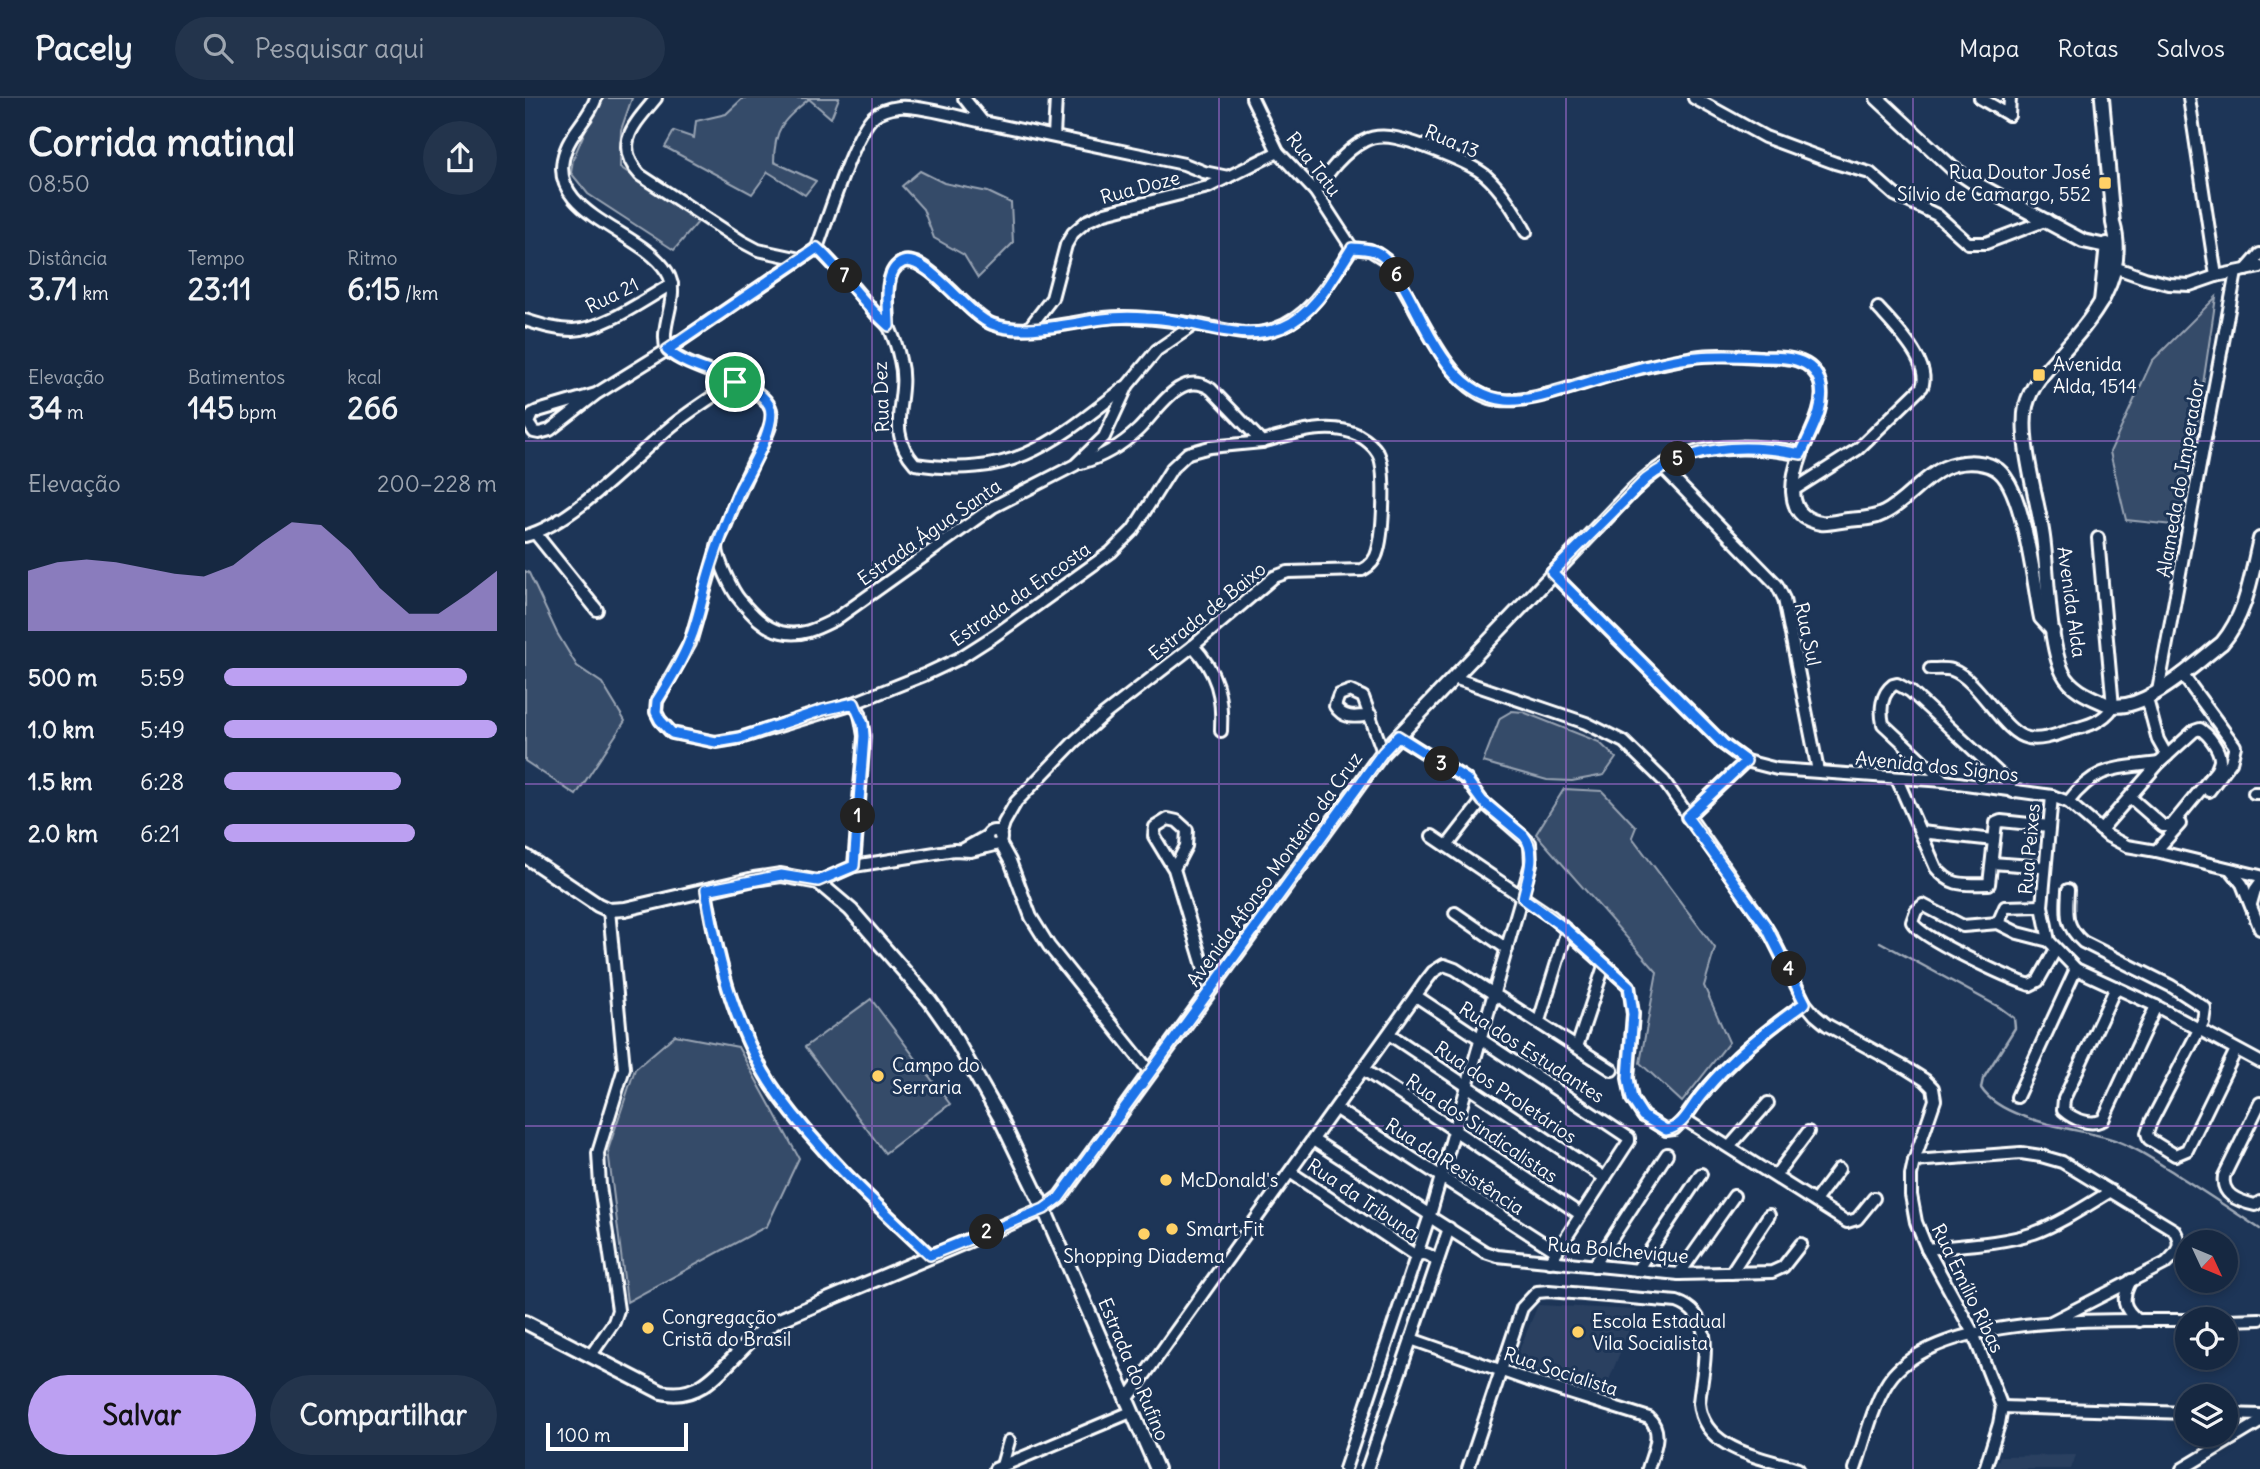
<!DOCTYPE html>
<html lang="pt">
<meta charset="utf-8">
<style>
:root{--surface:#162841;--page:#23344c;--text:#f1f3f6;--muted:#9ea6b1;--line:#35445a;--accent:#bca0f2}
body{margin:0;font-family:Delius,sans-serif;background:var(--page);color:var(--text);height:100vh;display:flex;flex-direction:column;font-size:26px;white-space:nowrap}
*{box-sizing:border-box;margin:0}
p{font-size:23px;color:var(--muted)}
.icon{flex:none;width:38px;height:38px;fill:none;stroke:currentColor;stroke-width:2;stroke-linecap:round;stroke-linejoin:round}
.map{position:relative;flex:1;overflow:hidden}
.details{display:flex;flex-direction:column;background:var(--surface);width:525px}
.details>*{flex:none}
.needle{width:46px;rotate:134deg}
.fabs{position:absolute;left:1650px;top:1132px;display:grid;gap:14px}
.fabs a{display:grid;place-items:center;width:63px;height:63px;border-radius:50%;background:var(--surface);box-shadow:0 4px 10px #0003,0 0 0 2px var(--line);font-size:35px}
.scale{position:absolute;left:21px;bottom:18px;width:142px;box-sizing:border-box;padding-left:7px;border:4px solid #fff;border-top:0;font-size:19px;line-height:24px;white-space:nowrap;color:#fff;-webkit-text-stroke:5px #1d3557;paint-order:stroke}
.pin{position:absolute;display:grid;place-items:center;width:60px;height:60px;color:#fff;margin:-30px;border:4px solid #fff;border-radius:50%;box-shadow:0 2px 7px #0007}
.km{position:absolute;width:35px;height:35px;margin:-18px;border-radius:50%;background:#222;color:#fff;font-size:19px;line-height:35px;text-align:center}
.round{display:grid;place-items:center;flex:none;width:74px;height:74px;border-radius:37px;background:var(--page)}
.overview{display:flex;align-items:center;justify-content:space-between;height:119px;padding:0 28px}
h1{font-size:38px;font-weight:700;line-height:52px}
.figures{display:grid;grid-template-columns:repeat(3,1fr);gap:10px;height:119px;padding:7px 28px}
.figures div{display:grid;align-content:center}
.figures b{font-size:30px;font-weight:700}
.figures small{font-size:19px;font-weight:400}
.figures p{font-size:19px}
.chart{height:196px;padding:14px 28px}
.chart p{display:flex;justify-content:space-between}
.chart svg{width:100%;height:126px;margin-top:7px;fill:var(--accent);opacity:.7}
.button{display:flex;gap:14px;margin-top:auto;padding:14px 28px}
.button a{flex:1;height:80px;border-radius:42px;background:var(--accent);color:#111;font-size:28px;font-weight:700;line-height:80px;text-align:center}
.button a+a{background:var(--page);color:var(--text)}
ul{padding:0 28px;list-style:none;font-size:23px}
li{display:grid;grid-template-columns:112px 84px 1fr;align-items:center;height:52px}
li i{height:18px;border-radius:9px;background:var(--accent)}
header{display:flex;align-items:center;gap:42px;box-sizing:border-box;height:98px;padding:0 35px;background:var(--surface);border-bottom:2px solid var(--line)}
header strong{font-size:33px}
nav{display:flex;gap:38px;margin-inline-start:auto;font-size:24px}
.search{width:490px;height:63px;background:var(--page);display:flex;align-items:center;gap:18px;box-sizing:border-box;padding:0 24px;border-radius:38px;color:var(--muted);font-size:26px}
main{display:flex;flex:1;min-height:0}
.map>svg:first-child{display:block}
.built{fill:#2a4161}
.green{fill:#364b69;stroke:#9aa5b4;stroke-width:2}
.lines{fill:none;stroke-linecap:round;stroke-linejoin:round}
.stream{stroke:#a0aab8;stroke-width:2.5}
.minor-casing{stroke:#fff;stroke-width:16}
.tertiary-casing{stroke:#fff;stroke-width:18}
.minor{stroke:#1d3557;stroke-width:10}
.tertiary{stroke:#1d3557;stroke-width:12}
.route-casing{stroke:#fff;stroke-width:14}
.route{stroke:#1a73e8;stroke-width:9}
.grid{fill:none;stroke:#a36bd2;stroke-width:2;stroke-opacity:0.55}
.poi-dot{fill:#ffd166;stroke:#1d3557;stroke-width:2.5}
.labels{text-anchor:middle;stroke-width:6;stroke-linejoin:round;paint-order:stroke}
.street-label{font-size:19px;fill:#fff;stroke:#1d3557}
.poi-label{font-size:19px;fill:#fff;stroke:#1d3557;text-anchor:start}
</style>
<header>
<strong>Pacely</strong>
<div class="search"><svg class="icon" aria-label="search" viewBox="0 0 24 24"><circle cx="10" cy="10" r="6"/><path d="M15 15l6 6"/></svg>Pesquisar aqui</div>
<nav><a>Mapa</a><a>Rotas</a><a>Salvos</a></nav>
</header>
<main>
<section class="details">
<div class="overview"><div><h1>Corrida matinal</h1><p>08:50</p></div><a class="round"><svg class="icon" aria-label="share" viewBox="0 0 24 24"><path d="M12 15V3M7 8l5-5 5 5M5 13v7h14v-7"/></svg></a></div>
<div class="figures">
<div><p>Distância</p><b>3.71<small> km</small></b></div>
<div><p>Tempo</p><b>23:11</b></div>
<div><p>Ritmo</p><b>6:15<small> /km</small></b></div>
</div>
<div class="figures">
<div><p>Elevação</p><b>34<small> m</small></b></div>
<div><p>Batimentos</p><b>145<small> bpm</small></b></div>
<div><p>kcal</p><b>266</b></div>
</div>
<div class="chart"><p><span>Elevação</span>200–228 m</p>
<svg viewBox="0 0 160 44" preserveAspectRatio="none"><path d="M0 44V23L10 20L20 19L30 20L40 22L50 24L60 25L70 21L80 13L90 6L100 7L110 16L120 29L130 38L140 38L150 31L160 23V44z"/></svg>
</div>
<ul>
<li><b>500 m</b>5:59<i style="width:89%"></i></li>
<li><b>1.0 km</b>5:49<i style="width:100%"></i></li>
<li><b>1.5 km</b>6:28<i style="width:65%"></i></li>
<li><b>2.0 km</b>6:21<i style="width:70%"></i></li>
</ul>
<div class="button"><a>Salvar</a><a>Compartilhar</a></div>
</section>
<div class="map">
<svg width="1735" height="1371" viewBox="0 0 1735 1371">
<rect width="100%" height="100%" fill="#1d3557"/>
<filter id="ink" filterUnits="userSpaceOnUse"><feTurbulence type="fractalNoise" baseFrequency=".0143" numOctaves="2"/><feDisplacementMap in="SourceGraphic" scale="14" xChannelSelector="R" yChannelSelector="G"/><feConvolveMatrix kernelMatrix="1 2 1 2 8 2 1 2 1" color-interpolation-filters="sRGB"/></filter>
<g filter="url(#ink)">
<g class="built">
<polygon points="1013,1207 1112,1212 1078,1297 1003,1270 994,1261 993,1255"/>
<polygon points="1551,1357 1546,1371 1470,1371 1475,1358"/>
</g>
<g class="green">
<polygon points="74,0 107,0 96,32 95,69 174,123 149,152 63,96 46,75 48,61"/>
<path d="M218 0H314L306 20 284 1C259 21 249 30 249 64L291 83 280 97 243 74 227 96 140 49 149 33 169 40 171 23 201 16Z"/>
<polygon points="395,73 419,85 463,94 486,105 488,145 453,180 439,157 409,140 398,111 377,88"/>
<polygon points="1691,199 1657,428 1601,422 1585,354 1627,263"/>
<polygon points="0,473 4,475 32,535 52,568 77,585 100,623 51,697 0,663"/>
<polygon points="987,613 998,614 1074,644 1091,660 1079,677 1047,683 1022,682 958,664 975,620"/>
<polygon points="1039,691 1077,693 1111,729 1107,739 1190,850 1179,888 1204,944 1157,1004 1115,965 1132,874 1011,736"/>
<polygon points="346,901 425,1006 360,1055 280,949"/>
<polygon points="150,937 213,949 274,1060 242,1128 102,1204 83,1052 110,971"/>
</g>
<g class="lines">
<path class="stream" d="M1355 844 1474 909 1489 920 1490 930 1458 981 1456 990C1477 1023 1549 1030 1583 1040 1608 1047 1632 1064 1654 1078 1681 1095 1708 1113 1735 1131"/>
<g class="minor-casing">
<g id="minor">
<path d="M71 0C65 19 48 32 41 51 16 116 116 131 142 174 157 197 133 227 142 252 165 273 238 284 246 312 249 324 242 336 237 347 223 374 211 401 200 429 198 435 192 443 192 449 192 461 207 493 215 502 226 515 239 530 256 534 277 539 293 530 311 521L468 409 550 367 579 339 603 287 632 252 670 226C685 229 702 233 718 235 775 239 800 191 827 150L845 152 861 162C890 200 918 286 965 300 1000 310 1055 285 1090 276 1115 270 1142 264 1168 259 1190 255 1215 258 1237 259 1259 259 1288 259 1295 285 1302 307 1285 335 1276 356"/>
<path d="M131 0C110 26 87 46 115 77L216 143 233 152 275 161"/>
<polyline points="439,0 458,24 659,66 679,74 703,79"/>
<polyline points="727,0 753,54 790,93 827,150"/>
<polyline points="1169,0 1240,39 1310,65 1345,75 1370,97 1412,117 1443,145 1461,145 1522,122"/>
<polyline points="1455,0 1484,17"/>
<polyline points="1664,0 1691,178"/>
<polyline points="1484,17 1485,0"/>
<path d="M458 24C438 20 393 7 374 9 366 10 356 12 349 18 330 33 302 123 292 150 313 170 331 192 350 215 355 220 362 225 365 231 369 240 373 252 375 262 385 301 358 330 390 366 488 381 527 346 600 289"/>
<polyline points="529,38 531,0"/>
<path d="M790 93C803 75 819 53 839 43 848 38 861 38 871 40 891 44 944 64 960 77 978 93 990 113 1001 134"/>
<polyline points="1589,169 1620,180 1644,186 1665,187 1691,178 1735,169"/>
<polyline points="1721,172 1735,156"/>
<path d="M0 222C16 227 31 232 48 232 80 231 120 201 147 186"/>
<path d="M364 228C364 210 357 172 378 164 402 156 443 217 467 226 499 238 547 224 579 220 609 217 640 222 670 226"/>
<polyline points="504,230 527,200 541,147 548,135 562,123 580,115 683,89 753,54"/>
<polyline points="71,296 13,313 7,316 3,325 9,334 14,335 25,332 71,296 142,252 292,150"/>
<polyline points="1137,369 1252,487 1259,501 1293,673"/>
<path d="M1267 393 1333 351 1397 289C1407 265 1368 227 1353 210"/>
<polyline points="10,435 72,512"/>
<path d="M0 438C48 425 104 364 143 331 164 313 187 299 210 284"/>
<polyline points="192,450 165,545 132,603 131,614 135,622 147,635 191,644 215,640 329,605 399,577 433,561 469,538 586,454 608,432 647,370 663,355 685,349 737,344"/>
<polyline points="1027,475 1198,646 1221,663 1252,671 1419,683 1527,698 1543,704 1583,738 1602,748 1631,753 1735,778"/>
<path d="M668 548C692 574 698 598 696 633"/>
<path d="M1405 571C1412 571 1420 570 1427 572 1455 582 1478 636 1503 640 1517 643 1533 636 1546 632 1562 628 1578 624 1588 609L1573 440"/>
<polyline points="1657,576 1710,648 1706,664 1684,693"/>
<polyline points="929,580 1061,625 1099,644 1139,683 1231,814 1247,839 1280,905 1290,917 1302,927 1381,970 1400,982 1408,990 1410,1002 1389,1063 1386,1077 1386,1097 1391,1124 1402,1151 1448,1235 1477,1309 1474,1326 1460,1371"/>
<polyline points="1633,593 1711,174"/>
<polyline points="1622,601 1633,642 1642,658"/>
<path d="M846 617C831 619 819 622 810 608L814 597 825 593 838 599 858 654"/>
<path d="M1372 681 1411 770C1427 790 1440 786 1464 786L1471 725 1476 723 1524 728"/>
<path d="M1419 683 1358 626C1355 612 1356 596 1368 587L1372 586 1385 593 1480 681 1488 694"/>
<polyline points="1729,695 1735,695"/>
<polyline points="1527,698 1517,808 1524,843 1551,871 1631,908 1735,964"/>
<path d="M1543 704C1572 667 1590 671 1634 665"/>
<polyline points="1162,719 1221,663"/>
<path d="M1576 732 1634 665 1669 633 1675 631C1683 636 1695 651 1695 662 1695 664 1692 672 1691 673L1646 728H1638L1606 700"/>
<circle cx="469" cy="740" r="7"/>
<polyline points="1396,734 1469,742"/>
<path d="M475 738 479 725 491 704 550 643 580 616 668 548 749 479 763 474 837 472C845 468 851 461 853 452 858 434 862 371 853 355 849 348 840 341 833 337 804 323 766 336 737 344L686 291C655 270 632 314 613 332 597 347 577 359 556 365"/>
<polyline points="907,738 1027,819 1104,888 1108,916 1103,980 1107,1001 1118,1018 1141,1032 1149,1031 1159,1021 1322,1124 1332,1121 1349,1100"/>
<polyline points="475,745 485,763 506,819 524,848 625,974"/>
<polyline points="922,748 957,703"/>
<polyline points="437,752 462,738"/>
<polyline points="1631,753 1655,726"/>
<polyline points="1467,765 1519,769"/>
<polyline points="329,768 339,638 335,615 329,605"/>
<polyline points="649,771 661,748 662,732 652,723 643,721 630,729 629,738 649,771 685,891"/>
<polyline points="1706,772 1717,786 1735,831"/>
<polyline points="293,784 329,768 429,752 446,753 470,747"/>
<path d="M181 792C193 864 211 938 254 998 297 1057 352 1107 405 1157"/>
<path d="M1543 792C1542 815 1539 827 1558 844L1646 888 1680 910 1678 924 1626 1024 1622 1035 1624 1041 1650 1057 1662 1052 1711 952"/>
<polyline points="1726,806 1730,792 1735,785"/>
<polyline points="930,815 982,851"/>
<polyline points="1473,825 1480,809 1517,808"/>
<path d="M1524 843 1493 835 1473 825 1438 828 1398 807 1391 813 1387 824C1395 840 1484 880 1505 887L1513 883 1531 851"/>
<path d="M1591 889 1539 1001 1538 1012C1549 1022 1565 1028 1578 1022L1631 908"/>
<polyline points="891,898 1104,1040 1104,1043 1025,1164"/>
<polyline points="1014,923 1042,832"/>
<polyline points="864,936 1080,1080"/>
<polyline points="1052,949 1079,868"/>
<polyline points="839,972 1055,1116"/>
<polyline points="1492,999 1551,871"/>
<path d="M1735 1005 1699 1078C1696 1097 1713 1103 1730 1107L1735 1104"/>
<polyline points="811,1011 1031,1153"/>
<path d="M1159 1021C1191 973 1233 938 1280 905"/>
<polyline points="788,1042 905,1117"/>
<polyline points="1205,1048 1243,1005"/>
<path d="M1389 1063 1496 1055 1516 1058 1537 1064 1649 1132C1658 1146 1653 1154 1641 1165L1526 1224"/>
<path d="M765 1074 891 1158C900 1153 907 1157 912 1165"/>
<polyline points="1251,1077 1283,1034"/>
<polyline points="1290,1103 1314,1071"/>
<polyline points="905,1119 960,1154 972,1158 1154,1176 1247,1174 1258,1169 1276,1146"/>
<path d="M1402 1151C1437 1147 1475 1146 1509 1135 1536 1125 1561 1108 1586 1093"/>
<polyline points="1069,1168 1142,1056"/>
<polyline points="1112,1172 1176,1076"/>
<polyline points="1206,1175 1244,1117"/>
<polyline points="1154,1176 1209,1098"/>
<path d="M1606 1182C1596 1201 1597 1210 1614 1223"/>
<polyline points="1701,1222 1735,1221"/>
<path d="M886 1241 1003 1282 1124 1320C1139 1335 1128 1353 1123 1371"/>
<polyline points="66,1257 89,1224 93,1212 75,1088 73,1055 99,970 84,812"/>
<polyline points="601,1303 901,883 908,874 919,867 930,871 1087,972"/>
<polyline points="1477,1309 1662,1315"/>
<polyline points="1701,1316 1735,1317"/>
<polyline points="470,1371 606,1314"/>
<polyline points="476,1371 484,1343"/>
<polyline points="820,1371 905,1117 1006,766 1005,745 957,703 941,681 873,638"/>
<polyline points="842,1371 924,1130"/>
<path d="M943 1371 997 1210 1012 1194 1024 1193 1152 1204C1194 1218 1177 1271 1174 1305 1178 1352 1236 1359 1273 1371"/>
<path d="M1330 1371C1340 1343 1349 1300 1368 1277 1422 1214 1586 1223 1662 1222"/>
<polyline points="1657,1371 1735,1324"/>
</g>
</g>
<g class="tertiary-casing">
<g id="tertiary">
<polyline points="1352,0 1427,70 1448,84 1558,143 1581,148 1590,160"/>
<path d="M1577 0 1588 125C1604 180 1566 222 1532 260 1519 274 1506 288 1501 308 1494 344 1513 402 1518 439 1523 474 1523 545 1538 575 1546 591 1563 598 1579 605 1613 621 1671 565 1697 545 1722 515 1726 478 1735 441"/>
<polyline points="1576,204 1582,146"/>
<polyline points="0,758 73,807 84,812 100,811 229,781 256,777 293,784 326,812 405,903 424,930 474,1018 519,1111 632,1371"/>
<path d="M0 1224 136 1294C178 1304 199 1267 226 1242 234 1234 243 1229 252 1223L519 1111 535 1099 858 654 1107 393C1122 379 1137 366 1157 359 1193 346 1239 348 1276 356 1267 380 1258 419 1296 425 1304 426 1314 423 1323 422 1335 421 1348 421 1359 415 1381 404 1396 381 1419 370 1434 363 1455 362 1470 370 1499 385 1509 488 1516 520L1528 533"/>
</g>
</g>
<use href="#minor" class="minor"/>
<use href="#tertiary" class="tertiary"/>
</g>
</g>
<g class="lines" filter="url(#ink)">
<g class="route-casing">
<path id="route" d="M292 150C318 174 337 205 364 228 364 210 357 172 378 164 401 156 442 217 467 226 497 238 546 225 578 221 592 219 607 219 621 220 666 220 714 246 758 229 790 216 809 178 827 150 836 151 846 150 853 155 865 162 872 177 879 189 903 231 925 297 981 302 1010 305 1060 284 1090 277 1116 270 1146 261 1173 259 1194 257 1216 258 1237 259 1259 259 1288 259 1295 285 1302 308 1285 335 1276 356 1222 345 1166 346 1121 381L1027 475 1198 646 1221 663 1162 719 1241 828 1280 905C1242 932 1207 959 1178 995 1166 1008 1160 1029 1141 1032L1118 1018 1107 1001 1103 980 1108 916 1104 888 1042 832 998 800C1002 781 1013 755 999 738L957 703 941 681 873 638 858 654 534 1100 519 1111 405 1157C352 1107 297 1057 254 998 211 938 193 864 181 792L256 777 293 783 329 768 339 638 338 626 329 605 298 612 215 640 191 644 147 635 135 622 131 614 132 603C144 584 157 563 165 542 174 521 177 498 184 475 192 448 202 422 213 395 222 376 254 326 244 307 226 277 168 276 142 252Z"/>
</g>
<use href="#route" class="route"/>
</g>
<path class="grid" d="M347 0V1371M694 0V1371M1041 0V1371M1388 0V1371M0 343H1735M0 686H1735M0 1028H1735"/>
<g class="poi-dot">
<rect x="1573" y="78" width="14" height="14" rx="3.5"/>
<rect x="1507" y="270" width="14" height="14" rx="3.5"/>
<circle cx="353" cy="978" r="7"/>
<circle cx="641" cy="1082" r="7"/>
<circle cx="647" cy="1131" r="7"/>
<circle cx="619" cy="1136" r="7"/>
<circle cx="123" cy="1230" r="7"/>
<circle cx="1053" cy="1234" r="7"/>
</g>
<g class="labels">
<g class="street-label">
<text transform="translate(927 43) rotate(23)" y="7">Rua 13</text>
<text transform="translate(789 66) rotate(52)" y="7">Rua Tatu</text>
<text transform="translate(615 89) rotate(-15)" y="7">Rua Doze</text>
<text transform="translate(87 197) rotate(-26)" y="7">Rua 21</text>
<text transform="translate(356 299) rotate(-92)" y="7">Rua Dez</text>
<text transform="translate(1655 380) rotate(-80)" y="7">Alameda do Imperador</text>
<text transform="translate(404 434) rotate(-35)" y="7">Estrada Água Santa</text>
<text transform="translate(495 496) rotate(-35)" y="7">Estrada da Encosta</text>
<text transform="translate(1547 504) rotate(82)" y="7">Avenida Alda</text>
<text transform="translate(682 513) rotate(-39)" y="7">Estrada de Baixo</text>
<text transform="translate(1283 536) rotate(78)" y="7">Rua Sul</text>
<text transform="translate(1412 668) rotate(6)" y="7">Avenida dos Signos</text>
<text transform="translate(1504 751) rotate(-85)" y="7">Rua Peixes</text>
<text transform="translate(749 771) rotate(-54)" y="7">Avenida Afonso Monteiro da Cruz</text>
<text transform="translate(1007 954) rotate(33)" y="7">Rua dos Estudantes</text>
<text transform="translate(981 994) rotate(34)" y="7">Rua dos Proletários</text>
<text transform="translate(957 1030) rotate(34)" y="7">Rua dos Sindicalistas</text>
<text transform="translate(930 1068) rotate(33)" y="7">Rua da Resistência</text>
<text transform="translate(838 1101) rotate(34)" y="7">Rua da Tribuna</text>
<text transform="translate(1093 1152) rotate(5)" y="7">Rua Bolchevique</text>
<text transform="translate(1443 1190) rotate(64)" y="7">Rua Emílio Ribas</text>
<text transform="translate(609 1271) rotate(67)" y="7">Estrada do Rufino</text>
<text transform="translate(1036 1273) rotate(18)" y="7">Rua Socialista</text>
</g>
<g class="poi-label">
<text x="1566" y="81" text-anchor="end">Rua Doutor José<tspan x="1566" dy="22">Sílvio de Camargo, 552</tspan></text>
<text x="1528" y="273">Avenida<tspan x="1528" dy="22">Alda, 1514</tspan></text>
<text x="367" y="974">Campo do<tspan x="367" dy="22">Serraria</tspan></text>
<text x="655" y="1089">McDonald's</text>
<text x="661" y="1138">Smart Fit</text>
<text x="619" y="1165" text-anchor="middle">Shopping Diadema</text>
<text x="137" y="1226">Congregação<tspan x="137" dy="22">Cristã do Brasil</tspan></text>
<text x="1067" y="1230">Escola Estadual<tspan x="1067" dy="22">Vila Socialista</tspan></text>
</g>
</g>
</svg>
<div class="fabs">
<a><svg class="needle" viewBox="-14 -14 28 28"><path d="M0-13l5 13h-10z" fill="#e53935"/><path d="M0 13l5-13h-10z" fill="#9ea6b1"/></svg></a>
<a><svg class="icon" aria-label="locate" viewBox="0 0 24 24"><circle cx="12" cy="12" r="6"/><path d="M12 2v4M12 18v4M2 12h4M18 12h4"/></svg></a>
<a><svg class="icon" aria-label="layers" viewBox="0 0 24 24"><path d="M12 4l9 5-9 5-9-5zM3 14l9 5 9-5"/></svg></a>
</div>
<div class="scale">100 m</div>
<div class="pin" style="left:210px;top:284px;background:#1e9e55"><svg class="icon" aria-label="arrive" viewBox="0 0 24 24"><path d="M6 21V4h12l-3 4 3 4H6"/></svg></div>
<b class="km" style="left:333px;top:718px">1</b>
<b class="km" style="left:462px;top:1134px">2</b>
<b class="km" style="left:917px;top:666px">3</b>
<b class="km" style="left:1264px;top:871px">4</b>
<b class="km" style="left:1153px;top:361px">5</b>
<b class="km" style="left:872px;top:177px">6</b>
<b class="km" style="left:320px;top:178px">7</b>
</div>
</main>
